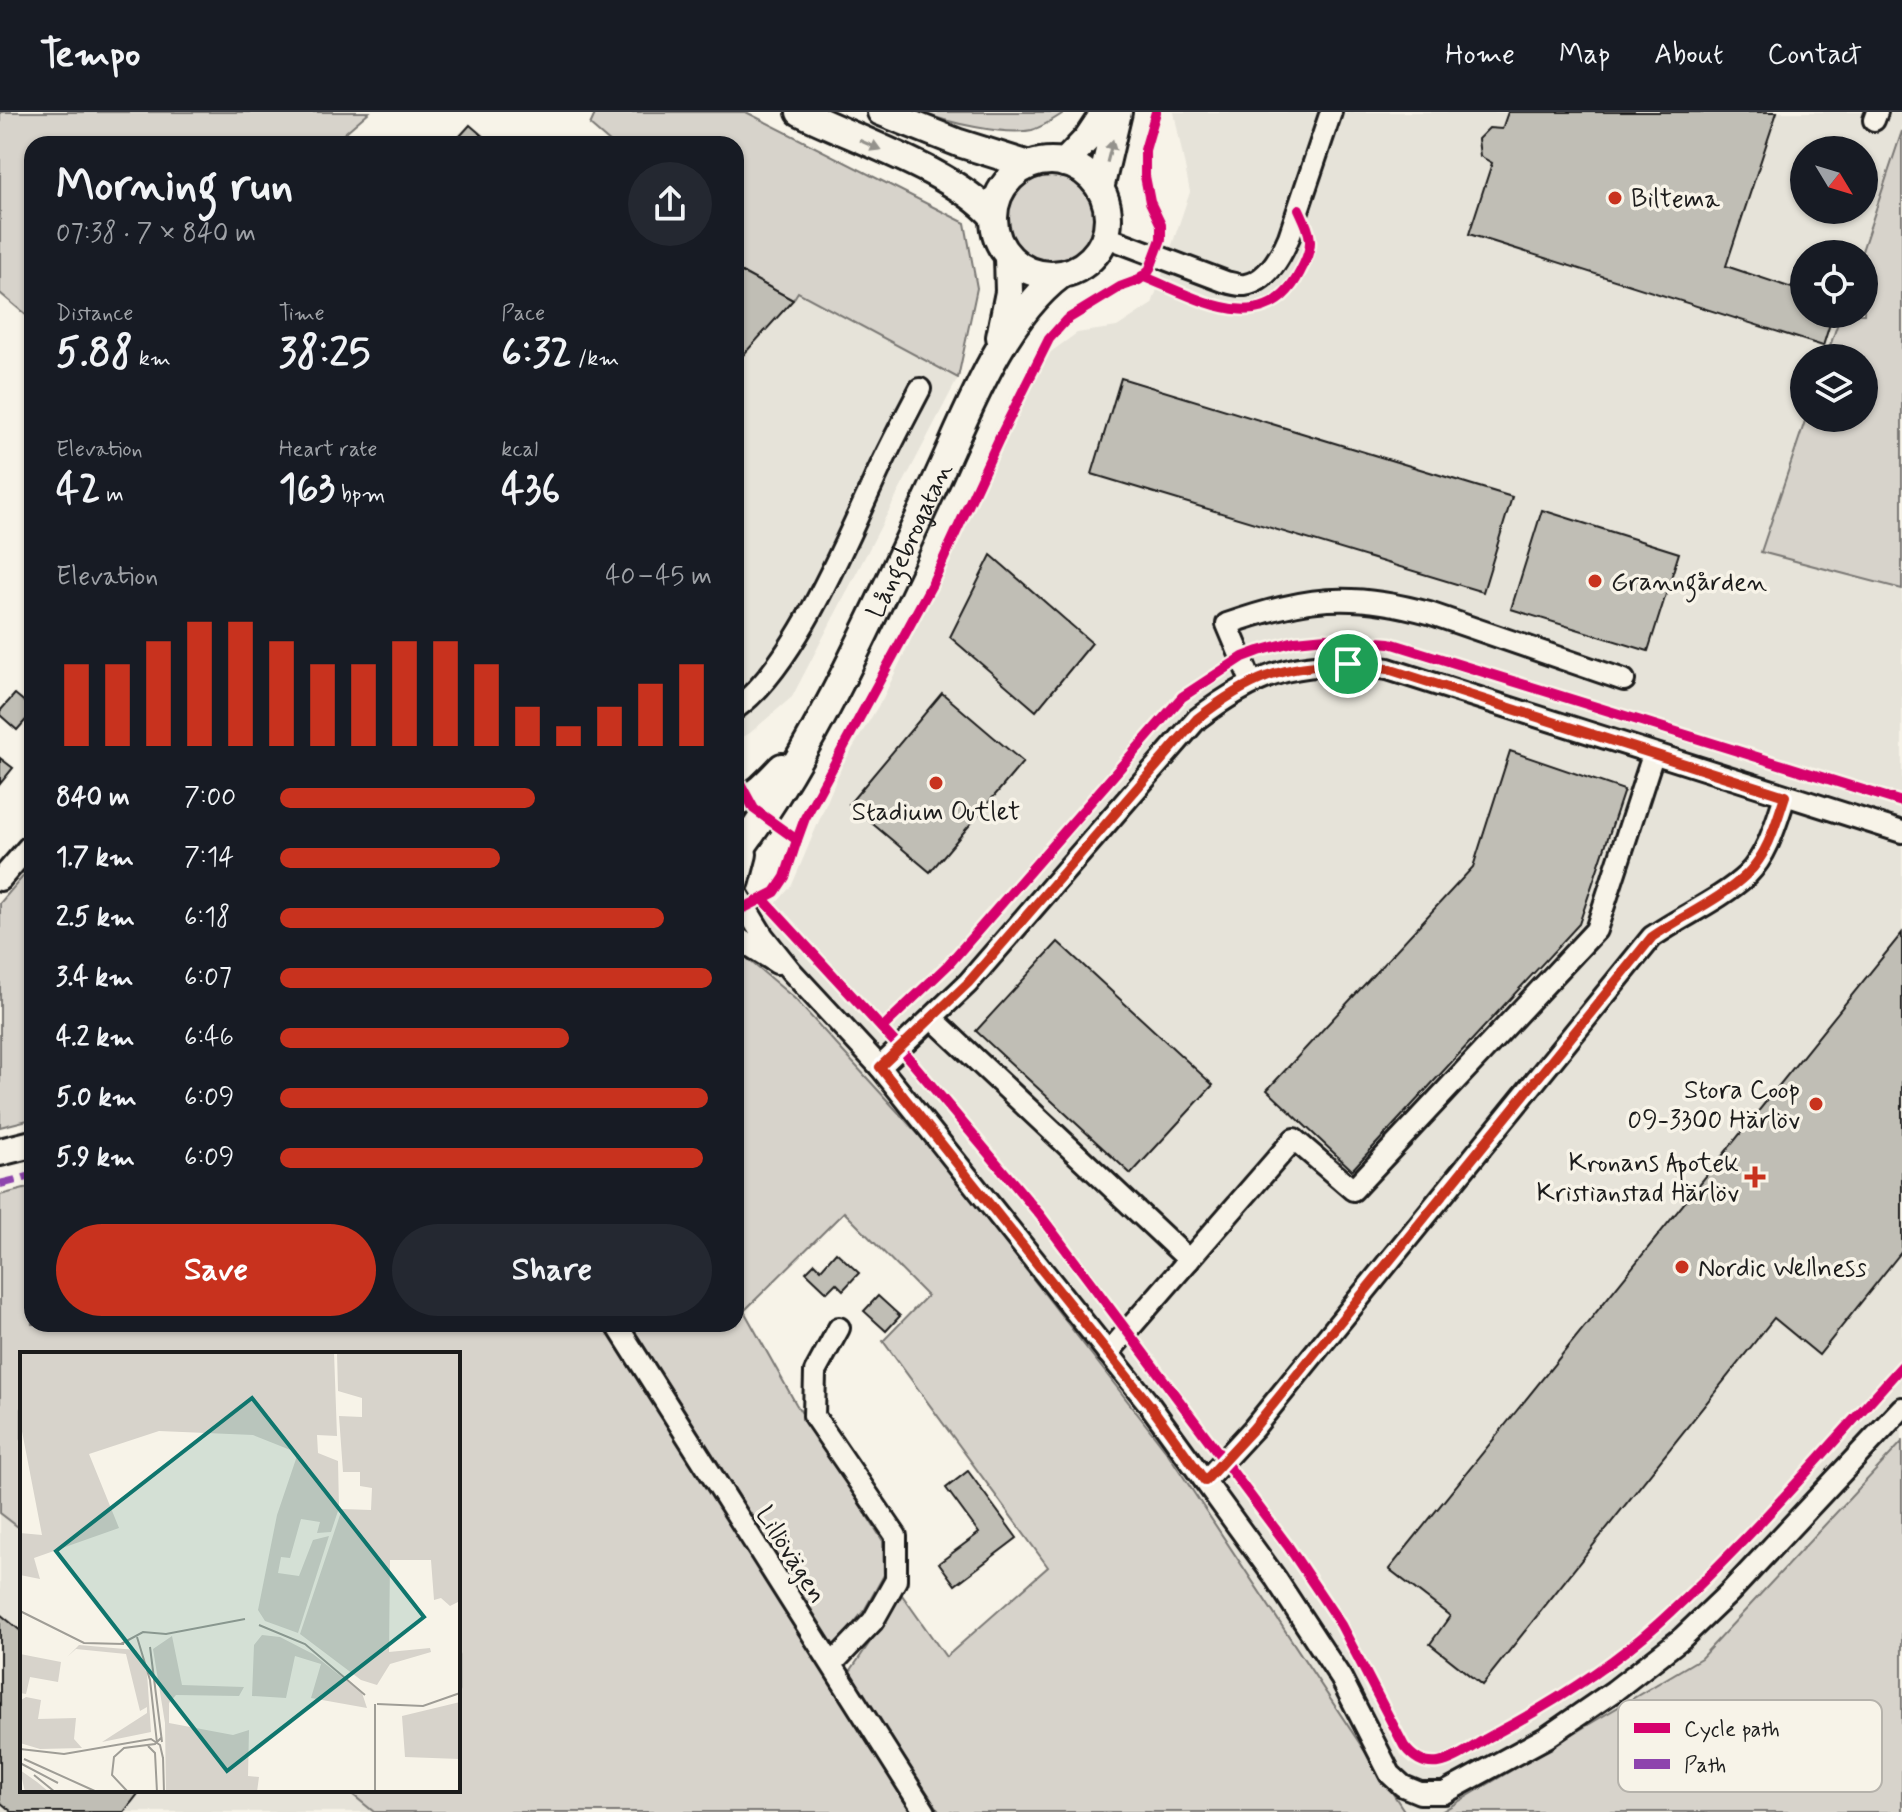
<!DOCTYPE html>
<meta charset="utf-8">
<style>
:root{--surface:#171b24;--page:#242831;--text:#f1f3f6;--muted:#9ea1a6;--line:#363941;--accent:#c8321e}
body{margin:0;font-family:Mynerve,sans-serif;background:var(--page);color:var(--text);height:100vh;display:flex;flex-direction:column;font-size:30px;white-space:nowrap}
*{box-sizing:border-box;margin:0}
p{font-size:26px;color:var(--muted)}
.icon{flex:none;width:44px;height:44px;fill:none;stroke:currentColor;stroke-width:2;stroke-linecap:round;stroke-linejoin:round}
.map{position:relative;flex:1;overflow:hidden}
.sheet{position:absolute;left:24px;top:24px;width:720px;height:1196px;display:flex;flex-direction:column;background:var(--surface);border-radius:24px;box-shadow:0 2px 6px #0004}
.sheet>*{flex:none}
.needle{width:52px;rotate:128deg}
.fabs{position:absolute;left:1790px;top:24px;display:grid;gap:16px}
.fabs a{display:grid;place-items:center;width:88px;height:88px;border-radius:50%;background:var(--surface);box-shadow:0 2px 6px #0004;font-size:40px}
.pin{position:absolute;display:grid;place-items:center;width:68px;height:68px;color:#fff;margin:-34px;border:4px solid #fff;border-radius:50%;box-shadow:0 2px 8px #0007}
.round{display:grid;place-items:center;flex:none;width:84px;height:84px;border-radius:42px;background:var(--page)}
.headline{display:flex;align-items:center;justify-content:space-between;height:136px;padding:0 32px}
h1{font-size:44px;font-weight:700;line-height:60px}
.stats{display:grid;grid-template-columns:repeat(3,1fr);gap:12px;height:136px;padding:8px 32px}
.stats div{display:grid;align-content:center}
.stats b{font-size:40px;font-weight:700}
.stats small{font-size:22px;font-weight:400}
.stats p{font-size:22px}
.chart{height:224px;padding:16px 32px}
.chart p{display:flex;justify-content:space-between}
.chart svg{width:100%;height:144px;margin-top:8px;stroke:var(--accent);stroke-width:6}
.cta{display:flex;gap:16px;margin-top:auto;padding:16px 32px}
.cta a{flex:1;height:92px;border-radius:48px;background:var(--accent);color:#fff;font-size:32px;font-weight:700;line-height:92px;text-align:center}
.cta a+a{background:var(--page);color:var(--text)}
ul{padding:0 32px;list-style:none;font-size:26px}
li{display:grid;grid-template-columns:128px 96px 1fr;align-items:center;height:60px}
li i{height:20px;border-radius:10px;background:var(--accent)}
header{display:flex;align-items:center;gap:48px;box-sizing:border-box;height:112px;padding:0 40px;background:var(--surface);border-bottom:2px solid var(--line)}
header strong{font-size:38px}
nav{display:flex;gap:44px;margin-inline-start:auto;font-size:28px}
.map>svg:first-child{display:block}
.built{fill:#e6e3d9;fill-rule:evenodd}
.green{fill:#d7d3cb;stroke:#7a7874;stroke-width:2}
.building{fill:#c0beb5;stroke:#1c1c1c;stroke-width:2}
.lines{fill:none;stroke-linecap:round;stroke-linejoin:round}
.minor-casing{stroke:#1c1c1c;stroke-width:26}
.major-casing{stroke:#1c1c1c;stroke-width:32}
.minor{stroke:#f7f3e8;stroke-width:20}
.major{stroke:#f7f3e8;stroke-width:26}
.quiet{stroke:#8e44ad;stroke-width:8;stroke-dasharray:16 8;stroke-linecap:butt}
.cycleway-casing{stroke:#f7f3e8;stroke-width:15}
.cycleway{stroke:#d6006c;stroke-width:10}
.oneway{fill:#94928c}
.route-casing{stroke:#fff;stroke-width:16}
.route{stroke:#c8321e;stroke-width:10}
.poi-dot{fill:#c8321e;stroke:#f7f3e8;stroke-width:3}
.labels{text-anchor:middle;stroke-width:7;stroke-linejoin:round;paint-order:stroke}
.poi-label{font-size:26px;fill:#1c1c1c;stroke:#f7f3e8;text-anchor:start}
.street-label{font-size:26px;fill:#1c1c1c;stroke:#f7f3e8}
.inset-road{fill:none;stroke:#9f9d96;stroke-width:2}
.view{fill:#0f766e;fill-opacity:0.15;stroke:#0f766e;stroke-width:4}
.inset-edge{fill:none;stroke:#1c1c1c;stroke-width:4}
.key{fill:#f7f3e8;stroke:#b5b2ab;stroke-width:2}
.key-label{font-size:22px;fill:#1c1c1c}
</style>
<header>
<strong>Tempo</strong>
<nav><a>Home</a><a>Map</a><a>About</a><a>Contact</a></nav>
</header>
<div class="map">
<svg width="1902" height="1700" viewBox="0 0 1902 1700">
<rect width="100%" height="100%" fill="#f7f3e8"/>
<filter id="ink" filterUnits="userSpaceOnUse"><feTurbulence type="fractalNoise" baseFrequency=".0125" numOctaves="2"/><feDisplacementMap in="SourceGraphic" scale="16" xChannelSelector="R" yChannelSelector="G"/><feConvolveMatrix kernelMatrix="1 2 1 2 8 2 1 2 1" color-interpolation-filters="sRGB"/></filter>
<g filter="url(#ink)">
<g class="built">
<path d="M1174 0H1902V19L1861 142H1804V202H1841L1826 246H1804L1806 306 1761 440 1902 477V1330L1701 1546 1441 1700H1405L1167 1340 938 1044 795 887 737 838 792 773 842 654 883 586 1048 242 1077 221 1117 215 1152 192 1190 80ZM1804 38H1864V98H1804Z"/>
<polygon points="736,157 793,188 798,180 958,266 792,585 750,621 736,629"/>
<polygon points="0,1401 22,1418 22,1678 347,1678 374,1700 0,1700"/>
</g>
<g class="green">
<polygon points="0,0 369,0 332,32 32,32 32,208 0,181"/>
<polygon points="596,0 746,0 965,111 977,176 958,266 798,180 793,188 736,157 736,32 612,32 590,13"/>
<path d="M920 0H1065C1056 6 1042 15 1032 18 1005 24 945 10 920 0Z"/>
<polygon points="1902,19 1902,477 1761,440 1806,306 1864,306 1864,246 1826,246 1841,202 1864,202 1864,142 1861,142"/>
<circle cx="1051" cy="106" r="45"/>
<polygon points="32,754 32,1007 0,1015 0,791"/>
<polygon points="737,838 795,887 938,1044 1167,1340 1405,1700 940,1700 849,1561 902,1483 946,1545 1048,1455 883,1229 927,1184 844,1100 744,1199 796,1292 883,1429 884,1463 865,1497 835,1535 630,1212 736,1212"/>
<polygon points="32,1075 32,1212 606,1212 917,1700 374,1700 347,1678 458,1678 458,1242 22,1242 22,1418 0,1401 0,1083"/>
<polygon points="1902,1330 1902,1700 1441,1700 1701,1546"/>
</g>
<g class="building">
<polygon points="1508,0 1777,0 1726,154 1804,180 1804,202 1833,202 1823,234 1469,122 1492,51 1480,44 1478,27 1489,16 1502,17"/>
<polygon points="470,13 492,32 470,32 460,24"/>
<polygon points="736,157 793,188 736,251"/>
<polygon points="1121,266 1512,385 1483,480 1092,362"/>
<polygon points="1542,398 1679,441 1648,539 1511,497"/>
<polygon points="991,443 1092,531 1036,599 950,525"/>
<polygon points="942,581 1023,650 930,760 849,692"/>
<polygon points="15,582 32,596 32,601 17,618 0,603 0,599"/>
<polygon points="1510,639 1624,678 1579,812 1352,1058 1267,978 1473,755"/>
<polygon points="0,646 13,656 0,672"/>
<polygon points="1902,821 1902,1139 1819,1243 1774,1206 1482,1573 1430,1532 1450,1504 1389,1457"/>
<polygon points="1058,830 1213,973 1131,1062 976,919"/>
<polygon points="836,1140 859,1161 843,1178 836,1171 827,1180 806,1160 815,1151 821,1157"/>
<polygon points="878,1184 900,1204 886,1219 864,1199"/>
<polygon points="968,1359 1017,1426 955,1473 939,1451 979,1421 946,1376"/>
<polygon points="0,1502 22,1520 22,1678 141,1678 124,1700 12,1700 0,1690"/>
</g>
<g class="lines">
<g class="minor-casing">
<g id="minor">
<polyline points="1874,8 1877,0"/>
<path d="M1104 124 1226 170C1231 171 1240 174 1245 173 1268 169 1281 144 1289 125L1331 0"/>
<path d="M1251 569 1227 512C1304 485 1350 479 1429 501L1624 568"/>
<path d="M736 596C793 556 843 435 873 371 887 339 904 308 920 277"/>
<polyline points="0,768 32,731"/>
<polyline points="736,780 763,824 791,859 880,955 1149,1292 1276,1467 1341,1566 1390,1662 1403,1674 1420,1681 1444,1681 1547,1625 1614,1579 1682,1526 1730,1480 1902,1296"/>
<polyline points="736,825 777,851"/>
<polyline points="933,907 1189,1148"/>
<path d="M880 955 968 871 1197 607C1263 556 1306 546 1388 557L1902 720"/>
<polyline points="616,1212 925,1700"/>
<polyline points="1108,1241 1294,1027 1353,1078 1596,818 1653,643"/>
<path d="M1205 1369 1253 1317 1652 825C1682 804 1720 788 1747 763 1768 742 1776 711 1785 684"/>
<polyline points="832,1552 873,1509 896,1468 896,1424 814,1304 815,1260 839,1216"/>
</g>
</g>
<g class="major-casing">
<g id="major">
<path d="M800 0C857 28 953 59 994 105"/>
<polyline points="881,0 959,31 1029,53"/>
<circle cx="1051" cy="106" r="57"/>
<polyline points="1064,51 1087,27 1105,0"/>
<polyline points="1100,77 1118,0"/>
<polyline points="1000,225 1009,180 1008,145"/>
<path d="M736 691C755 684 768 670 782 655"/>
<path id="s1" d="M742 735C819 628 875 499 931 380 964 311 999 209 1061 163"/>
<polyline points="736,769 743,742 737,719"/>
<polyline points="0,1040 32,1032"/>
</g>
</g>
<use href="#minor" class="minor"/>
<use href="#major" class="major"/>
<polyline class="quiet" points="0,1072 32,1064"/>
<g class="cycleway-casing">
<g id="cycleway">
<path d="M1142 164C1196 185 1265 230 1300 160 1315 132 1312 125 1299 97"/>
<polyline points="736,664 754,697 797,728 785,765 775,780 736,800"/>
<polyline points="797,728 805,706 932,472 999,327 1049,227 1066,208 1120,175 1139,168 1149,159 1161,127 1161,113 1150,90 1145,64 1145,38 1156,0"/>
<path d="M764 788 900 936 1040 1103 1288 1434 1341 1513 1404 1634C1432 1671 1461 1640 1493 1623 1551 1592 1610 1555 1659 1511 1746 1432 1823 1341 1902 1254"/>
<polyline points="882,916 948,853 1182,585 1243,545 1259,539 1295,529 1326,526 1390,531 1902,690"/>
</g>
</g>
<use href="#cycleway" class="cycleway"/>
</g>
<defs><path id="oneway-solid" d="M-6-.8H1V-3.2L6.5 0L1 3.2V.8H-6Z" transform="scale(2)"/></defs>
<g class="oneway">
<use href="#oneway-solid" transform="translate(870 33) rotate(24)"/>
<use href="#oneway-solid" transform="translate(1110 39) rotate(-76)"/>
</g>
</g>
<g class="lines" filter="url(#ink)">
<g class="route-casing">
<path id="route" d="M1348 552 1388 557 1785 684C1776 711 1768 742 1747 762 1720 788 1682 804 1652 825L1253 1317 1205 1369 1149 1292 880 955 968 871 1197 607C1249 566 1282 553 1348 552Z"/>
</g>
<use href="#route" class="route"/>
</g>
<g class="poi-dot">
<circle cx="1615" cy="86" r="8"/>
<circle cx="1595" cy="469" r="8"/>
<circle cx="936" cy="671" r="8"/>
<circle cx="1816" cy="992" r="8"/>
<path d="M1751 1053h8v8h8v8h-8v8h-8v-8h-8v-8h8z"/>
<circle cx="1682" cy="1155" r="8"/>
</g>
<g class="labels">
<g class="poi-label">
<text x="1631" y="95">Biltema</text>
<text x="1611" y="478">Granngården</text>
<text x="936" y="708" text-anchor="middle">Stadium Outlet</text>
<text x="1800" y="986" text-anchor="end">Stora Coop<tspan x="1800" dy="30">09-3300 Härlöv</tspan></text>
<text x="1739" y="1059" text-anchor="end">Kronans Apotek<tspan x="1739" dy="30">Kristianstad Härlöv</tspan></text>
<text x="1698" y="1164">Nordic Wellness</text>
</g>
<g class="street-label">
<text dy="9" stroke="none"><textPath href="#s1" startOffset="350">Långebrogatan</textPath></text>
<text transform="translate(792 1442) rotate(58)" y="9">Lillövägen</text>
</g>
</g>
<g transform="translate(20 1240)">
<rect width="440" height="440" fill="#f7f3e8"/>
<path d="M0 0H314L317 84 297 83 298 101 318 109 319 156 311 180 297 181 300 170 281 167 270 206 261 205 258 221 279 224 293 188 309 184 278 281 245 269 238 258 257 163 278 101 233 83 139 79 69 102 99 176 14 206 20 227 0 223V181L22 183 0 69ZM317 0H440V249L430 254 421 246 414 248 411 208H370L369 300 410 296 411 300 370 312 357 333 341 328 280 282 322 157 351 158 352 136 340 134V120H323L319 64 342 65V46L318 39ZM242 283 260 285 293 302 342 341 347 356 291 346 301 312 275 304 266 346 232 344 234 293ZM152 284 162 333 224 335 219 344 156 343 149 351V371L213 383 229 378 228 424 239 425 237 440H146L145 371 133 297ZM59 293 116 298 127 321 131 380 82 390 127 361V355L120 359 106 302 56 297 47 305ZM0 302 41 310 38 330 10 325 6 342 0 341ZM6 345 21 348 18 367 56 366 54 387 62 396 20 397 0 391 1 348ZM440 350V407L385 405 382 364ZM0 418 17 430 29 440H5Z" fill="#d7d3cb"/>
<path class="inset-road" d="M0 259 64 291 104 292M239 273 285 292 345 343M117 285 130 328 137 391M101 292 123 280 146 282 225 267M130 295 142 390M355 352V440M357 352 403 354 440 341M128 394 135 401 137 440M0 397 44 402 131 387 140 393 143 406M143 405 144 440M4 407 77 440M0 411 38 431M14 423 35 440M108 440 92 423 94 405 104 396 135 392 142 385"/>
<path class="view" d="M232 46 404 265 207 419 36 199Z"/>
<rect width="440" height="440" class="inset-edge"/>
</g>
<rect x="1618" y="1588" width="264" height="92" rx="12" class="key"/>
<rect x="1634" y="1611" width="36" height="10" fill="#d6006c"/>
<rect x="1634" y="1647" width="36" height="10" fill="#8e44ad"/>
<g class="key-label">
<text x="1684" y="1624">Cycle path</text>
<text x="1684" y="1660">Path</text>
</g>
</svg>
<div class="fabs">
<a><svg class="needle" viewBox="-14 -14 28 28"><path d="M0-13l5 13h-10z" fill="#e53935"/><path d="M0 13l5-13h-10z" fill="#9ea1a6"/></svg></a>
<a><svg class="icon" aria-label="locate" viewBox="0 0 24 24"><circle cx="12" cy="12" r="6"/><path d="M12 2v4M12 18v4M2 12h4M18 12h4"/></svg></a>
<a><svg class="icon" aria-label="layers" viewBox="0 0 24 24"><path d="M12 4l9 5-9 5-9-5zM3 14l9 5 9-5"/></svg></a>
</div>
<div class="pin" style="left:1348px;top:552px;background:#1e9e55"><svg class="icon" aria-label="arrive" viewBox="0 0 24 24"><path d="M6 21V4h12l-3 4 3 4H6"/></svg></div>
<section class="sheet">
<div class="headline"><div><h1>Morning run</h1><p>07:38 · 7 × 840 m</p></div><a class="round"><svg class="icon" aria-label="share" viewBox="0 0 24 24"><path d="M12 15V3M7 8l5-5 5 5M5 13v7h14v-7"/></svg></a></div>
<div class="stats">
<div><p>Distance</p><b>5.88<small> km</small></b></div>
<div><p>Time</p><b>38:25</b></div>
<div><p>Pace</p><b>6:32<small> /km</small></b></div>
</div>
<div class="stats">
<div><p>Elevation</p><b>42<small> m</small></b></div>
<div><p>Heart rate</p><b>163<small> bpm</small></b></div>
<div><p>kcal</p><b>436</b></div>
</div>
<div class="chart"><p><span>Elevation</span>40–45 m</p>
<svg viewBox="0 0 160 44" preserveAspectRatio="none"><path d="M5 44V19M15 44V19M25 44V12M35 44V6M45 44V6M55 44V12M65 44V19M75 44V19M85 44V12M95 44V12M105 44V19M115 44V32M125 44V38M135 44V32M145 44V25M155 44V19"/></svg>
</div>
<ul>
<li><b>840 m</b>7:00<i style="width:59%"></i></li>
<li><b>1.7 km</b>7:14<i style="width:51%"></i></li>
<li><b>2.5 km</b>6:18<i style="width:89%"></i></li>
<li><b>3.4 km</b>6:07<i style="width:100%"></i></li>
<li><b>4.2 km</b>6:46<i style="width:67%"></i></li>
<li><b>5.0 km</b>6:09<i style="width:99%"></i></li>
<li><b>5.9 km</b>6:09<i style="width:98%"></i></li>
</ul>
<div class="cta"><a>Save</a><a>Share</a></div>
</section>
</div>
